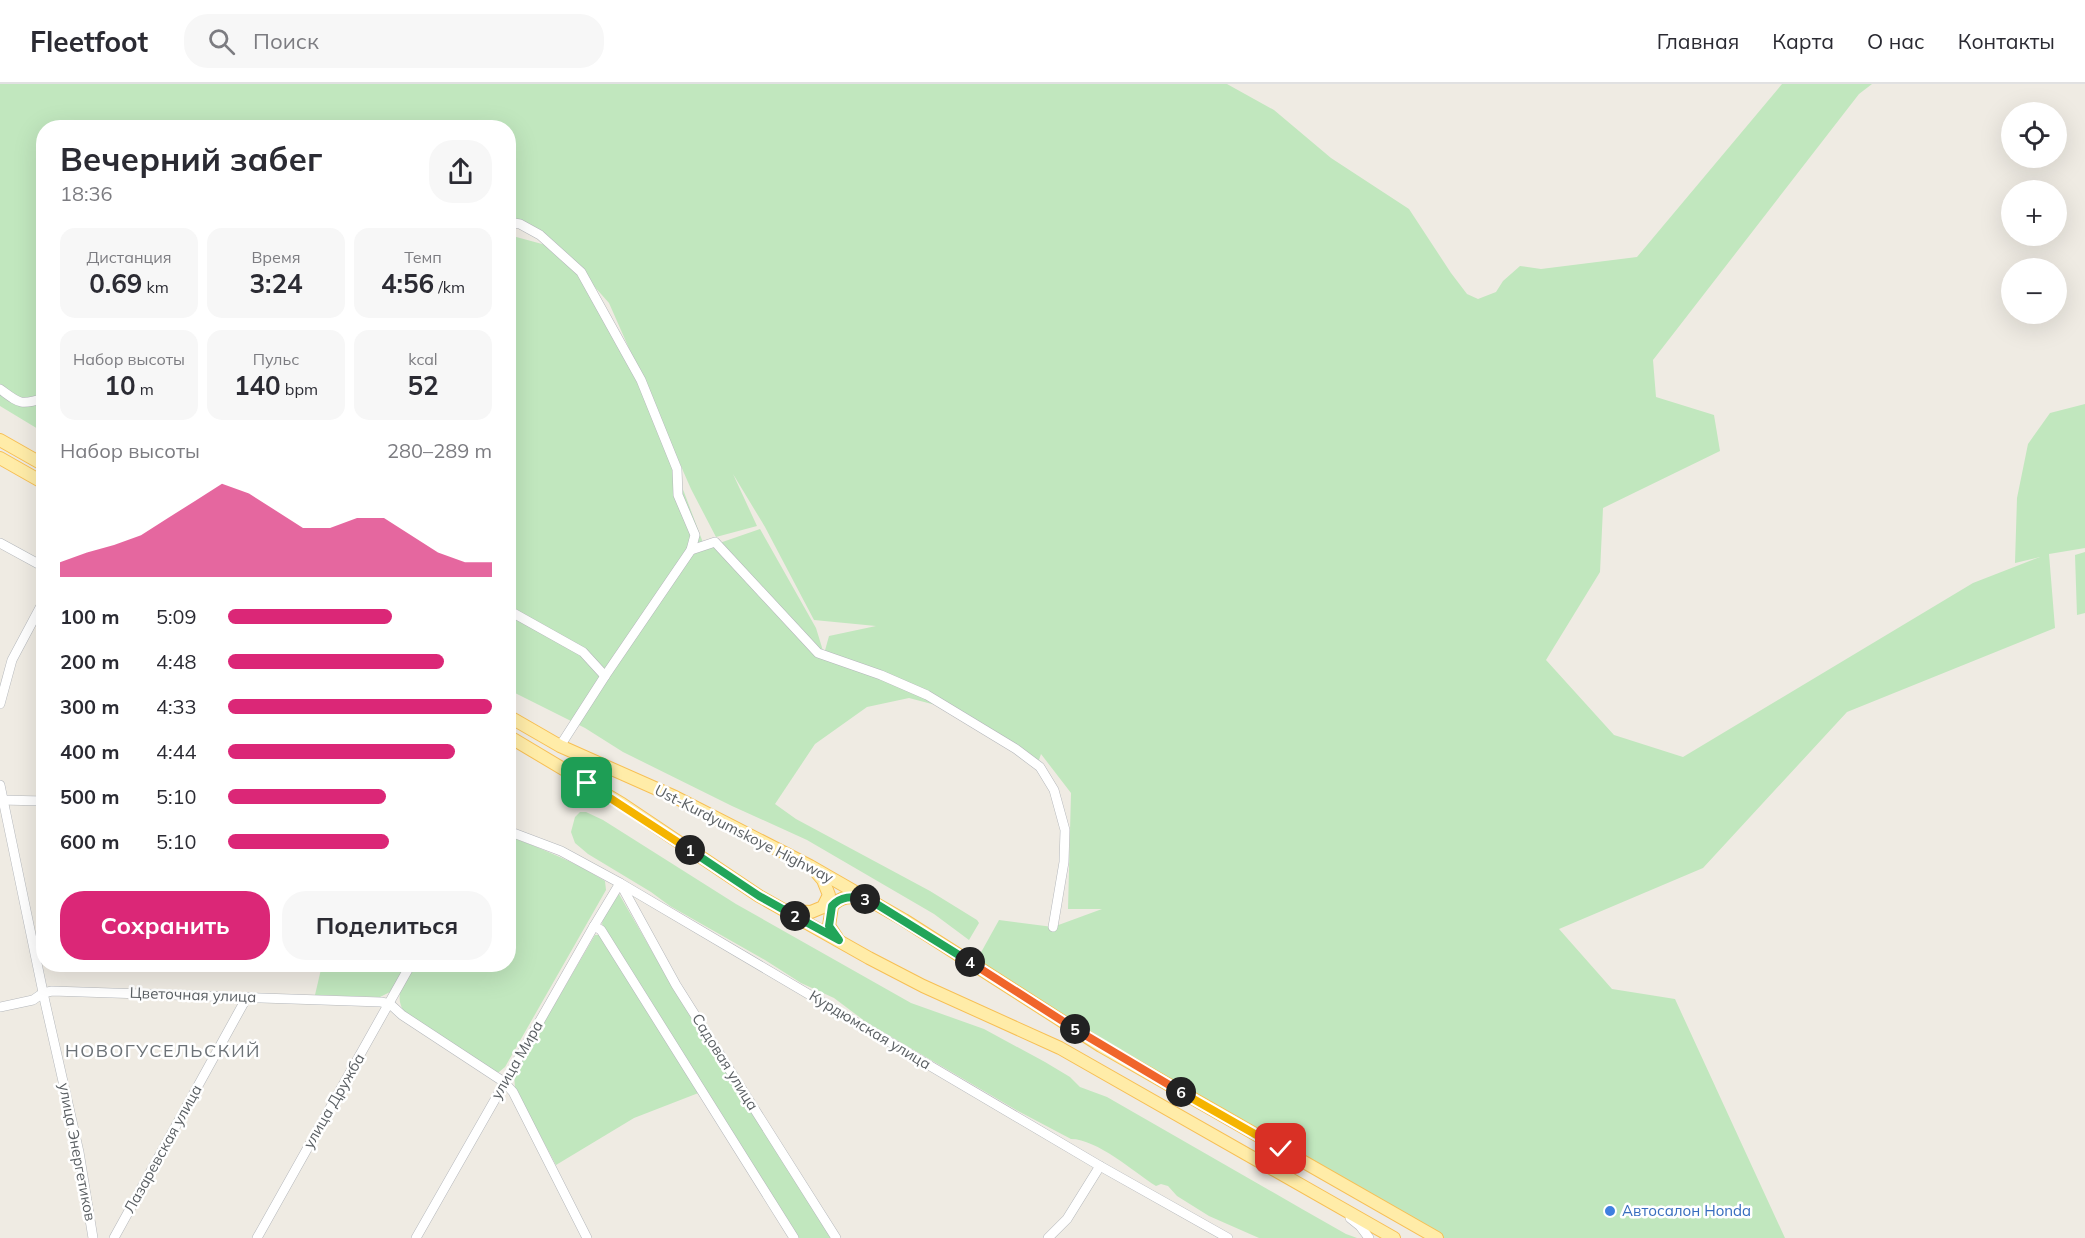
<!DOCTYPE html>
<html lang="ru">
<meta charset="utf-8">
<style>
:root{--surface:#fff;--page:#f7f7f7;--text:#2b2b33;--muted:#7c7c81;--line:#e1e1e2;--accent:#db2777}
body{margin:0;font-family:Mulish,sans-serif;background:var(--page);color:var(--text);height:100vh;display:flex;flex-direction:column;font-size:22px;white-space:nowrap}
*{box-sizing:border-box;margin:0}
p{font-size:20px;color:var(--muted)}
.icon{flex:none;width:33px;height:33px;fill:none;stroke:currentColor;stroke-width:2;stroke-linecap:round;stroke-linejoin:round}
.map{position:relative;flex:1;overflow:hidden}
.panel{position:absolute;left:36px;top:36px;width:480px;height:852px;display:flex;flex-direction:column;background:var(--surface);border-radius:24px;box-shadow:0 6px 24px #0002}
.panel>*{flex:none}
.fabs{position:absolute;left:2001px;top:18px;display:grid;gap:12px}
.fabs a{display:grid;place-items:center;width:66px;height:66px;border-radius:50%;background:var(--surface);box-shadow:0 6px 24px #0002;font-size:30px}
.pin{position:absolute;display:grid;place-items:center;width:51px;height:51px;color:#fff;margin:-26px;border-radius:12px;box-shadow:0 3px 9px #0006}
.km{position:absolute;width:30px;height:30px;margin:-15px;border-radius:50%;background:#222;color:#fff;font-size:16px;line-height:30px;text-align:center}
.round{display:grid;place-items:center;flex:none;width:63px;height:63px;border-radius:24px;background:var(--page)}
.summary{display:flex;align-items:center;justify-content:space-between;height:102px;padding:0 24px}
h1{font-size:33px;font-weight:700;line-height:45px}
.stats{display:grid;grid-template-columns:repeat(3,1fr);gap:9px;height:102px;padding:6px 24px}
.stats div{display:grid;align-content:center;border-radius:15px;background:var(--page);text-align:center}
.stats b{font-size:26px;font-weight:700}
.stats small{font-size:16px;font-weight:400}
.stats p{font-size:16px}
.chart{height:168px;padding:12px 24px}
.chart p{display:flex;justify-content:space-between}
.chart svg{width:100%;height:108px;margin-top:6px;fill:var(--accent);opacity:.7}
.action{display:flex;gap:12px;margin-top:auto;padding:12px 24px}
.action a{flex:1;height:69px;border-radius:24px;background:var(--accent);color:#fff;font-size:24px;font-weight:700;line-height:69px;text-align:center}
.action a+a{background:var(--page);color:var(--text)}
ul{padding:0 24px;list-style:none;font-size:20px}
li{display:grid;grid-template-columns:96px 72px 1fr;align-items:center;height:45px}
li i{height:15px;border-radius:8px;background:var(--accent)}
header{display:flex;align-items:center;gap:36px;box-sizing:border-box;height:84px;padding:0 30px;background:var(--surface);border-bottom:2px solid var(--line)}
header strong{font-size:28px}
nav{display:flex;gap:33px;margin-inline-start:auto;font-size:21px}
.search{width:420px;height:54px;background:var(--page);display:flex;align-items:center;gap:15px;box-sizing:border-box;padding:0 21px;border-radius:24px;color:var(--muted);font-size:22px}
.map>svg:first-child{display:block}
.green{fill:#c1e7be}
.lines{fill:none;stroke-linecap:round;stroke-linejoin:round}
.minor-casing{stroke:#b4b7bb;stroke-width:10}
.major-casing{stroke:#f7bf54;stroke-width:14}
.minor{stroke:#fff;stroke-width:9}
.major{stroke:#ffeca8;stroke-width:12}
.split-1-casing{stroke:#fff;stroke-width:12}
.split-2-casing{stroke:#fff;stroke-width:12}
.split-3-casing{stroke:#fff;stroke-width:12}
.split-4-casing{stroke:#fff;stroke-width:12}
.split-5-casing{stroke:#fff;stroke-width:12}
.split-6-casing{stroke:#fff;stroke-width:12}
.split-7-casing{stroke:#fff;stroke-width:12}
.split-1{stroke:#f5b400;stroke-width:8}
.split-2{stroke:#22a559;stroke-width:8}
.split-3{stroke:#22a559;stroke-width:8}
.split-4{stroke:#22a559;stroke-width:8}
.split-5{stroke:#f0652b;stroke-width:8}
.split-6{stroke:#f0652b;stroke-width:8}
.split-7{stroke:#f5b400;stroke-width:8}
.shop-dot{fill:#3f7fe0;stroke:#fff;stroke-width:2}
.labels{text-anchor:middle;stroke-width:5;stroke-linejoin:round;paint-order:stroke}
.street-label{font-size:15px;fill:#5b6064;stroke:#fff}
.shop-label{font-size:15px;fill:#366cbe;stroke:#fff;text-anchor:start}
.quarter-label{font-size:18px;letter-spacing:1.5px;fill:#6c7277;stroke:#fff}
</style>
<header>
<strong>Fleetfoot</strong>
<div class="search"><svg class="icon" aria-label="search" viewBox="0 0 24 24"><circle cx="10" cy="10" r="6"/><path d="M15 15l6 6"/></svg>Поиск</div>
<nav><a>Главная</a><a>Карта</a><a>О нас</a><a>Контакты</a></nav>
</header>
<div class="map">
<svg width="2085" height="1154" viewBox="0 0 2085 1154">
<rect width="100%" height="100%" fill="#efebe3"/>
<g class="green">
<polygon points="0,0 1227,0 1274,26 1331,74 1409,125 1451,189 1467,210 1478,215 1496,208 1503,197 1520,182 1541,185 1637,173 1782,0 1872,0 1859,10 1653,276 1656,313 1714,331 1720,367 1603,424 1600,488 1546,576 1614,651 1683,673 1973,499 2040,473 2015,479 2017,414 2028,360 2050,329 2085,320 2085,464 2049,470 2055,544 1847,628 1703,784 1559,845 1612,905 1675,915 1785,1154 1439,1154 974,881 999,836 1053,843 1102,825 1068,825 1071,709 1041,670 1037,682 947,624 909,614 867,623 815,660 775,720 796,735 930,807 977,836 979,839 969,856 934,830 807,756 732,722 623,668 585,644 509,606 509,151 553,163 604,221 684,408 705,464 760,445 816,544 824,570 829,552 876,542 814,536 765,443 733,390 757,442 716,453 691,405 609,219 554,157 509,137 508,44 44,44 43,348 0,322"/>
<polygon points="2085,468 2085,529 2077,531 2075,471"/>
<path d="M580 728H586L603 736 736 820 911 919 984 945 1045 978 1070 993 1080 1003 1107 1013 1302 1125 1346 1150 1357 1154H1259L1209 1132 1177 1112 1168 1102 1161 1100 1156 1102C1134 1088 1097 1055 1071 1055L1018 1027 866 938 834 914 801 899 765 876 670 822 651 808 588 770 575 759 571 748 575 733Z"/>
<path d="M509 752C542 765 575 778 605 797L606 806 505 983 499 988H493L405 930C392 909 405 900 416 881L508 880Z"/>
<polygon points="619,810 672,902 832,1154 798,1154 602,840 603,834"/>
<polygon points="595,851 600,851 701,1008 634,1034 556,1081 515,1004 514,990"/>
<polygon points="322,881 406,881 390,908 380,913 315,911"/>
</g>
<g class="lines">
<g class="minor-casing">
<g id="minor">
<polyline points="378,44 401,44"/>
<polyline points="508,138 520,140 540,151 581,188 641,296 677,385 678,411 695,451 691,466 605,592 560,662"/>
<path d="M0 305C19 319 20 322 44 314"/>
<polyline points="0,459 44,483"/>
<polyline points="691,466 715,458 818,569 881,591 927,611 1016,665 1040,683 1054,706 1065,746 1064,778 1053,843"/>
<polyline points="508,526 583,568 605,592"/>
<polyline points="0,620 12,576 44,516"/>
<polyline points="0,701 45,918 79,1068 93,1154"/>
<polyline points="0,716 44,717"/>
<polyline points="508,747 561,767 620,799 1100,1082 1228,1154"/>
<polyline points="594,842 601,846 794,1154"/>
<polyline points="0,923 33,916 43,909 52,907 381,918 390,920 402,931 504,998 513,1008 587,1154"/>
<polyline points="1350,1134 1360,1142 1369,1154"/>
<polyline points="114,1154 247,913"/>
<polyline points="257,1154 411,880"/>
<polyline points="416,1154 594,842 620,799 676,901 836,1154"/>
<polyline points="1048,1154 1067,1135 1100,1082"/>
</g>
</g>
<g class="major-casing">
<g id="major">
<polyline points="0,356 44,381"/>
<polyline points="0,374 44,399"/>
<polyline points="508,632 560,662 675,713 810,782 904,836 1101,962 1437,1154"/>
<polyline points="508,652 622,720 759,812 869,874 923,902 1060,964 1394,1154"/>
<polyline points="791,827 811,828 823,823 829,811 823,796 817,789"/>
<path d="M837 854 829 842 832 822C841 812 851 812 863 815"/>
</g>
</g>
<use href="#minor" class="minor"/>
<use href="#major" class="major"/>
</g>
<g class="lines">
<g class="split-1-casing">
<polyline id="split-1" points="587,699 690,766"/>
</g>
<g class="split-2-casing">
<polyline id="split-2" points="690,766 759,812 795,832"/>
</g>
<g class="split-3-casing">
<path id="split-3" d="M795 832 839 856 829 842 832 822C841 812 852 812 865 815"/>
</g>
<g class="split-4-casing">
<polyline id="split-4" points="865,815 870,816 970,878"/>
</g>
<g class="split-5-casing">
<polyline id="split-5" points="970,878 1075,945"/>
</g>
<g class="split-6-casing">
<polyline id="split-6" points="1075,945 1181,1008"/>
</g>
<g class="split-7-casing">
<polyline id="split-7" points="1181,1008 1281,1065"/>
</g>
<use href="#split-1" class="split-1"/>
<use href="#split-2" class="split-2"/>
<use href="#split-3" class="split-3"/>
<use href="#split-4" class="split-4"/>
<use href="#split-5" class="split-5"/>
<use href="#split-6" class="split-6"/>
<use href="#split-7" class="split-7"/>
</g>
<circle class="shop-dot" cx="1610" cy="1127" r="6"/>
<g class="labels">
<g class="street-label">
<text transform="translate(744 750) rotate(27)" y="5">Ust-Kurdyumskoye Highway</text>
<text transform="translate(193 911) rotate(2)" y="5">Цветочная улица</text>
<text transform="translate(870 946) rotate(31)" y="5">Курдюмская улица</text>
<text transform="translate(517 976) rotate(-60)" y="5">улица Мира</text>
<text transform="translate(725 978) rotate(58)" y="5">Садовая улица</text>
<text transform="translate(334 1017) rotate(-60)" y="5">улица Дружба</text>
<text transform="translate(163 1065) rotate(-61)" y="5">Лазаревская улица</text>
<text transform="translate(77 1068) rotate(79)" y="5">улица Энергетиков</text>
</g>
<g class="shop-label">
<text x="1622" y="1132">Автосалон Honda</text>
</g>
<g class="quarter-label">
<text x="163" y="973">НОВОГУСЕЛЬСКИЙ</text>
</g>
</g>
</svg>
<div class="fabs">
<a><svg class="icon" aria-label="locate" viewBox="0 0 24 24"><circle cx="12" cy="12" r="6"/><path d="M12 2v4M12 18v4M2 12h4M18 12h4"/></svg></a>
<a>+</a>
<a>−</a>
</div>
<div class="pin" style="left:587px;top:699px;background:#1e9e55"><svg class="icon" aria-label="arrive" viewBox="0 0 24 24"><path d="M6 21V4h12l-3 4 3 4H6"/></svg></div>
<div class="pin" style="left:1281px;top:1065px;background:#d93025"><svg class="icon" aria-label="check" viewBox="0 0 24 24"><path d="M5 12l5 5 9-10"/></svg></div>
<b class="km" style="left:690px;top:766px">1</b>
<b class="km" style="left:795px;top:832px">2</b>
<b class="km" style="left:865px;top:815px">3</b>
<b class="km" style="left:970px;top:878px">4</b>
<b class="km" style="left:1075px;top:945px">5</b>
<b class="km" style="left:1181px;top:1008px">6</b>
<section class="panel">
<div class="summary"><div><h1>Вечерний забег</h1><p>18:36</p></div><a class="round"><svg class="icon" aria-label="share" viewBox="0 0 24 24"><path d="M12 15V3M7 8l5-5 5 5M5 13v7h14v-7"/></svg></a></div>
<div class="stats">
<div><p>Дистанция</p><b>0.69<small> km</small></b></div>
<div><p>Время</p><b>3:24</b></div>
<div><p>Темп</p><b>4:56<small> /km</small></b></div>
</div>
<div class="stats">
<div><p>Набор высоты</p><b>10<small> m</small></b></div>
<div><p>Пульс</p><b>140<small> bpm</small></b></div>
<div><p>kcal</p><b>52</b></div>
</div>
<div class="chart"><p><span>Набор высоты</span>280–289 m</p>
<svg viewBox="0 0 160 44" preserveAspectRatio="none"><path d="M0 44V38L10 34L20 31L30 27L40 20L50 13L60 6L70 10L80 17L90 24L100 24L110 20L120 20L130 27L140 34L150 38L160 38V44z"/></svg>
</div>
<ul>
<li><b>100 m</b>5:09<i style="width:62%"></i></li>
<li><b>200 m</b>4:48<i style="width:82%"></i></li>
<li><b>300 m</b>4:33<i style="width:100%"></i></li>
<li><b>400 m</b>4:44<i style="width:86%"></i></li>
<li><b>500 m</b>5:10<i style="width:60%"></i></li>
<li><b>600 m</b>5:10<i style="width:61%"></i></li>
</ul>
<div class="action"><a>Сохранить</a><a>Поделиться</a></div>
</section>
</div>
